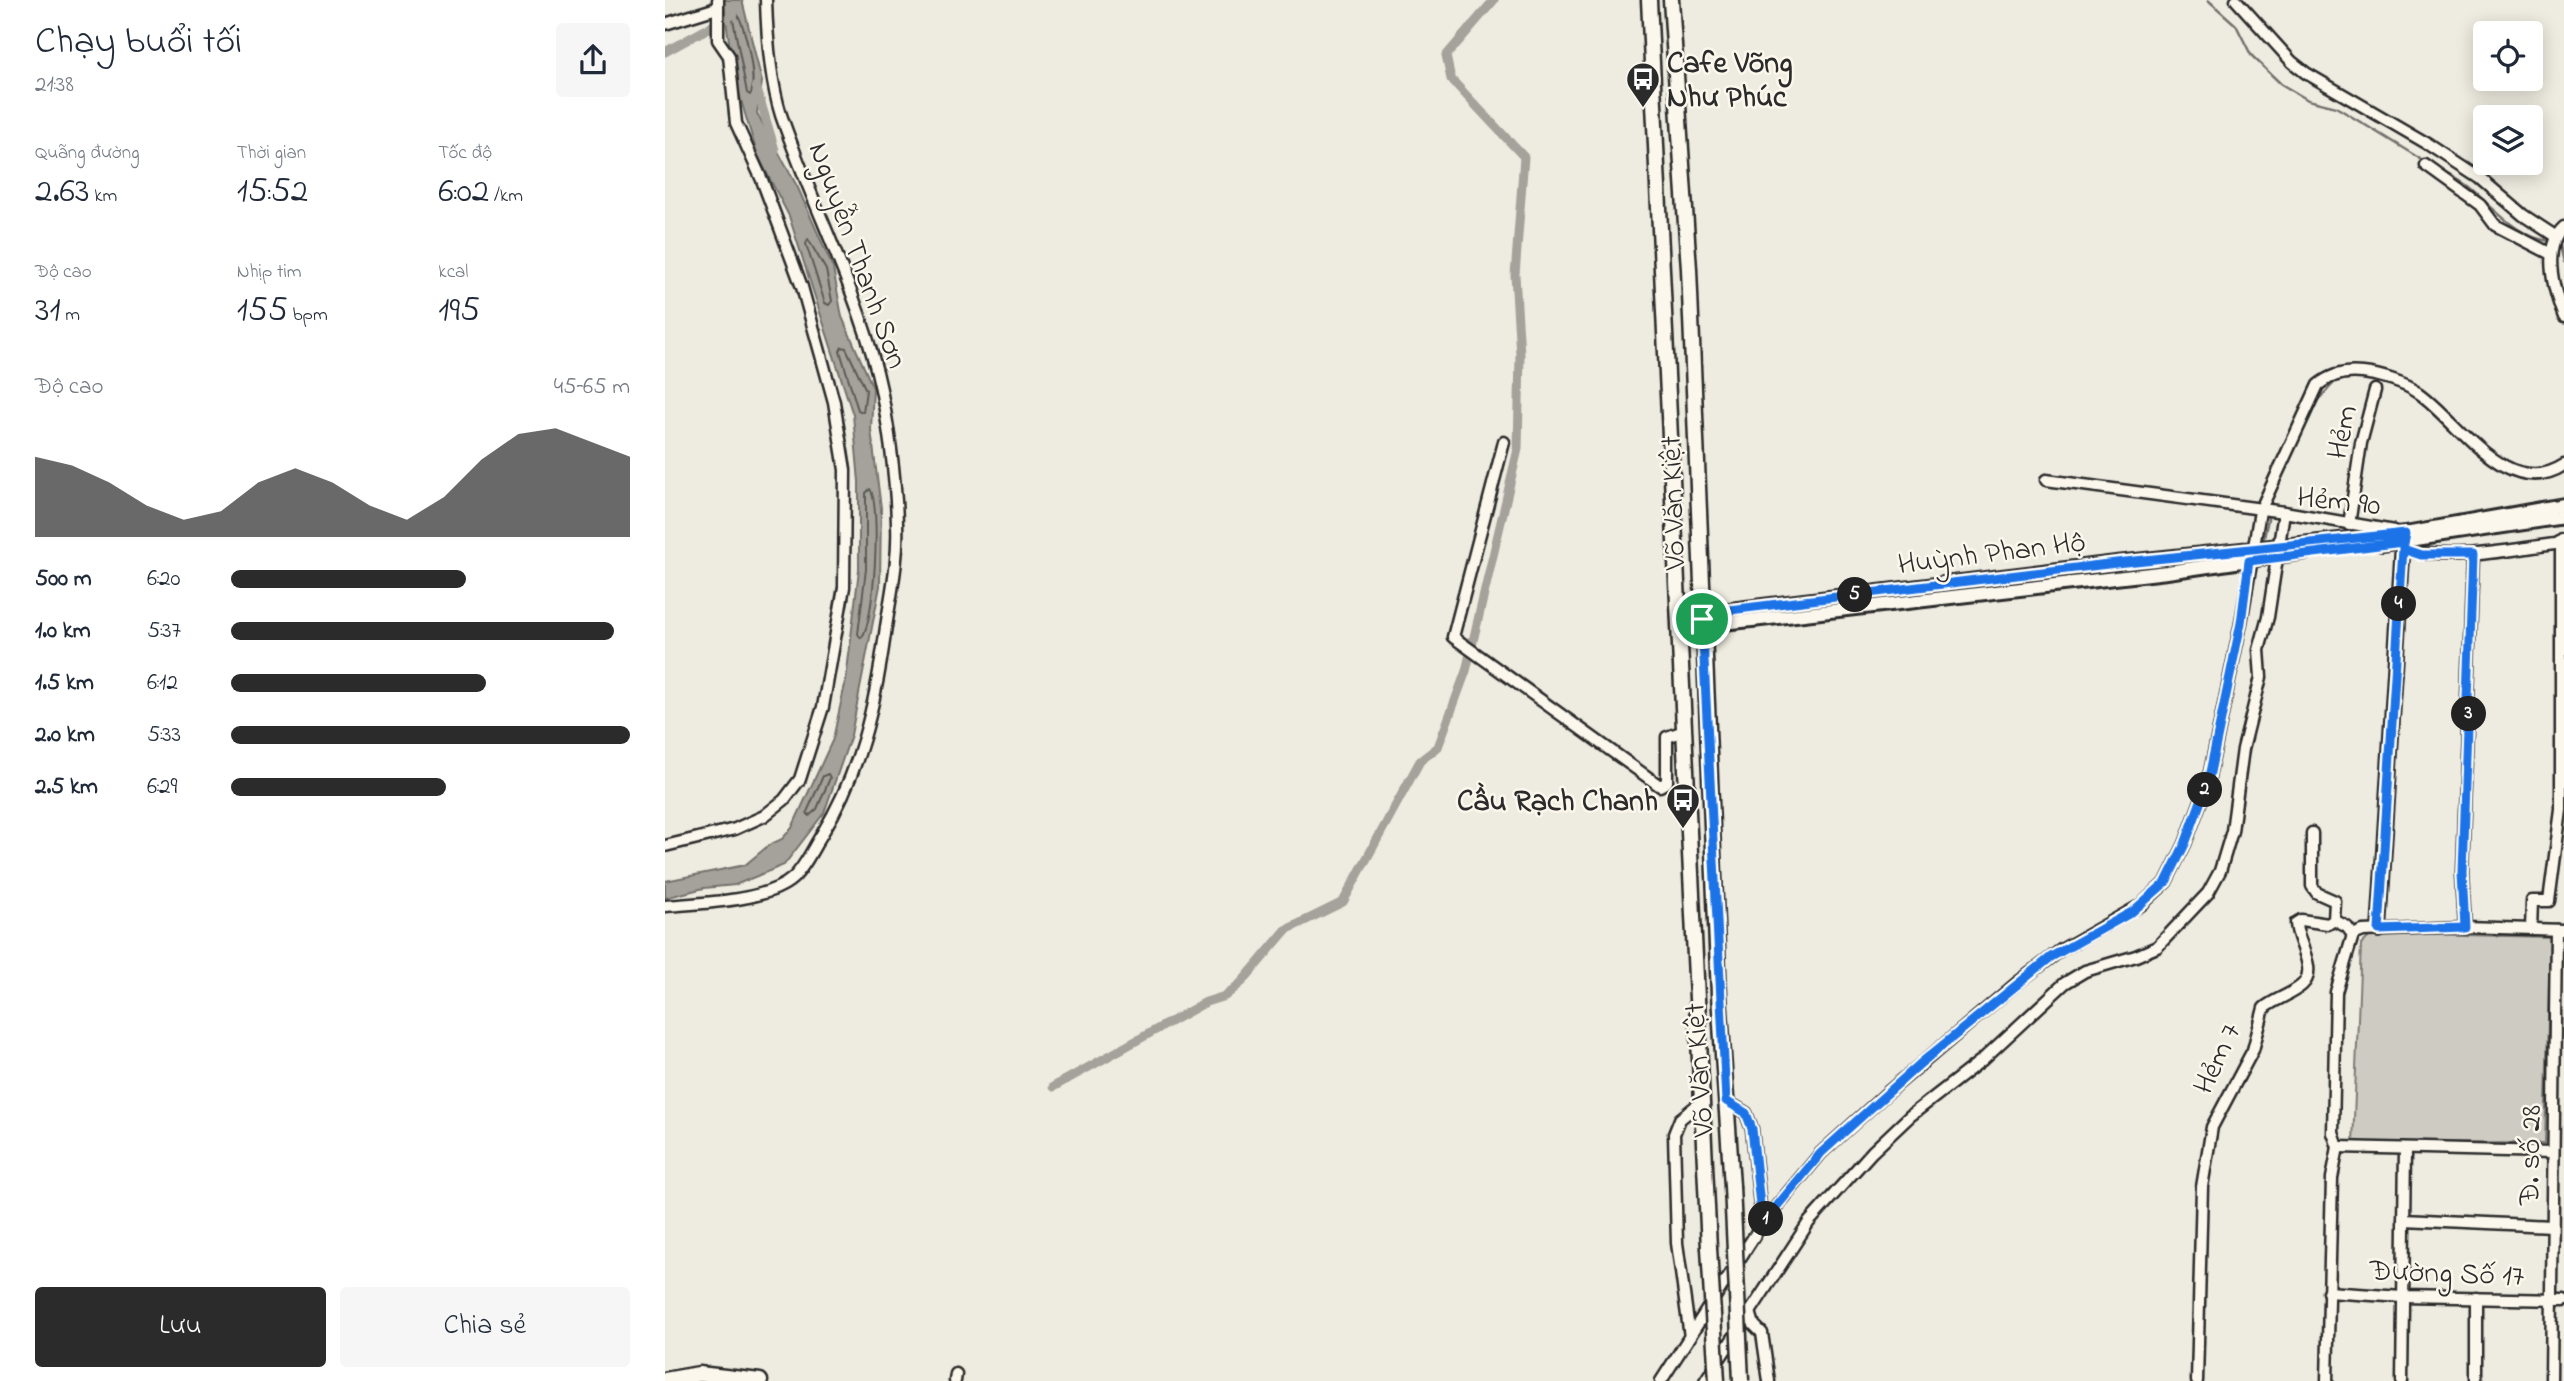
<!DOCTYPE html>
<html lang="vi">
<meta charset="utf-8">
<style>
:root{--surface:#fff;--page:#f6f6f7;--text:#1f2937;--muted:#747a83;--accent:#2b2b2b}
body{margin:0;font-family:"Indie Flower",sans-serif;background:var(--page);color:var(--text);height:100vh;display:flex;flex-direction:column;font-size:26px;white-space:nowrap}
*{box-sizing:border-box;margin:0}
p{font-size:23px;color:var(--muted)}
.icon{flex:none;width:38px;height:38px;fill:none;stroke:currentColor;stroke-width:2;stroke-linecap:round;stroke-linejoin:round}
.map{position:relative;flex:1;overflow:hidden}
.side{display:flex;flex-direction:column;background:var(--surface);width:665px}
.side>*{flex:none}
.fabs{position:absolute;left:1808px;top:21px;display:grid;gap:14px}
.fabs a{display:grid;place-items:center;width:70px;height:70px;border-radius:7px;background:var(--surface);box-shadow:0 4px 18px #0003;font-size:35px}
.pin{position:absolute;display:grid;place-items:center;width:60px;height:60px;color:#fff;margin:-30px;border:4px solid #fff;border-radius:50%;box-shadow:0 2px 7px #0007}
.km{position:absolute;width:35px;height:35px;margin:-18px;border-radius:50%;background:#222;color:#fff;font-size:19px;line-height:35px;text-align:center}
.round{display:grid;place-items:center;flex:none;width:74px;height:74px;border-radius:7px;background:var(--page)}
.headline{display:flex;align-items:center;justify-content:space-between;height:119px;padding:0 35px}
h1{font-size:38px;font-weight:600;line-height:52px}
.metrics{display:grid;grid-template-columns:repeat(3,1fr);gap:10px;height:119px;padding:7px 35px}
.metrics div{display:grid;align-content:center}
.metrics b{font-size:35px;font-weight:600}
.metrics small{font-size:19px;font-weight:400}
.metrics p{font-size:19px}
.chart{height:196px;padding:14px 35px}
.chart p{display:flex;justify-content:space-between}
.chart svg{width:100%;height:126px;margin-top:7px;fill:var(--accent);opacity:.7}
.button{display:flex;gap:14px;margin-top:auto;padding:14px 35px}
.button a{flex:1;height:80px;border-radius:7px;background:var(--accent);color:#fff;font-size:28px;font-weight:600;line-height:80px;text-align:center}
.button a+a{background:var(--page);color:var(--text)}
ul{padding:0 35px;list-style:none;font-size:23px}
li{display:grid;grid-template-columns:112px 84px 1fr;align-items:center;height:52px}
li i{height:18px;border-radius:9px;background:var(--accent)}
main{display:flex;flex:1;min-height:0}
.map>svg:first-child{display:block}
.green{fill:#cecbc2;stroke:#7c7b76;stroke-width:2}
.water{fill:#a4a29a;stroke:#74726e;stroke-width:2}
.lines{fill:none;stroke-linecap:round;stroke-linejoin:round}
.shore{stroke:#5b5b57;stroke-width:2}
.stream{stroke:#74726e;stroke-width:2.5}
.canal{stroke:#a4a29a;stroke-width:9}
.minor-casing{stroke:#2b2b2b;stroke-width:15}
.tertiary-casing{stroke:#2b2b2b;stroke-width:18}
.secondary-casing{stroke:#2b2b2b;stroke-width:19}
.minor{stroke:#fbf7ec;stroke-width:10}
.tertiary{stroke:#fbf7ec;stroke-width:12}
.secondary{stroke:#fbf7ec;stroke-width:14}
.secondary-bridge-casing{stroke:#2b2b2b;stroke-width:19;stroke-linecap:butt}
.secondary-bridge{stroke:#fbf7ec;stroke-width:14}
.route-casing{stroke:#fff;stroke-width:14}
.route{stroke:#1a73e8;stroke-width:9}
.labels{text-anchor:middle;stroke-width:5;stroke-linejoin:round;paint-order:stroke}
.poi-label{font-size:30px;font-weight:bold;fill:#2b2b2b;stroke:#fbf7ec;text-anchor:start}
.street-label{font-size:30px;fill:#2b2b2b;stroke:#fbf7ec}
</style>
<main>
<section class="side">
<div class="headline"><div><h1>Chạy buổi tối</h1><p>21:38</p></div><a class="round"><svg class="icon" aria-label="share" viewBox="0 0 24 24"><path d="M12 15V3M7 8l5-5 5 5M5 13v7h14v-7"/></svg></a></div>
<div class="metrics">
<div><p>Quãng đường</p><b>2.63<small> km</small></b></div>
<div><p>Thời gian</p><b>15:52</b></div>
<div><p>Tốc độ</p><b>6:02<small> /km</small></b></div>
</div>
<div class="metrics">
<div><p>Độ cao</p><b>31<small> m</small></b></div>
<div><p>Nhịp tim</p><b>155<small> bpm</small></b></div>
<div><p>kcal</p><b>195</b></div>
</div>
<div class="chart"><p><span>Độ cao</span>45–65 m</p>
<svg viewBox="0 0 160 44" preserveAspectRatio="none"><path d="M0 44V16L10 19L20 25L30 33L40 38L50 35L60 25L70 20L80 25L90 33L100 38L110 30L120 17L130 8L140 6L150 11L160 16V44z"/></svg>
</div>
<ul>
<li><b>500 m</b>6:20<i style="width:59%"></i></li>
<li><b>1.0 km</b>5:37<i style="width:96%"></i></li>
<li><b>1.5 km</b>6:12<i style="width:64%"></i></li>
<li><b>2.0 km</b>5:33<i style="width:100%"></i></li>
<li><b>2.5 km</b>6:29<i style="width:54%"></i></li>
</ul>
<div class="button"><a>Lưu</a><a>Chia sẻ</a></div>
</section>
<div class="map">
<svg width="1899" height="1381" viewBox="0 0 1899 1381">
<rect width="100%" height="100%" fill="#eeebe0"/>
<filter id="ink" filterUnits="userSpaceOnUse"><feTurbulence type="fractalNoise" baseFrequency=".0143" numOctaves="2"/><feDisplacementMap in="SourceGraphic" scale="14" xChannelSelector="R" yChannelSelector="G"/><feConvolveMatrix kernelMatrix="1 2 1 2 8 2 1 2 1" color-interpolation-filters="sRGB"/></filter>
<g filter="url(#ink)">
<polygon class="green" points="1708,933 1885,937 1880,1143 1688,1144 1696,945"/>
<polygon class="water" points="58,0 77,0 97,82 92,113 133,188 168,268 177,317 208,388 206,430 216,508 215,586 186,735 159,813 119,865 70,885 39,888 0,898 0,881 80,865 104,845 117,839 127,828 168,739 181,680 194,569 194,482 188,415 124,216 93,156 83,124 69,76"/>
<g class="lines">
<g class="shore">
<path d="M70 11C80 20 93 84 85 95L82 93 67 14Z"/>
<polygon points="143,239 161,270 167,301 164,305 160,303 141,244"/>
<polygon points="177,347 181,348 201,390 198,412 193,410 175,351"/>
<path d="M205 489C216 504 210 625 196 638L193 634 201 569V493Z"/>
<polygon points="163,774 165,778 152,809 144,816 142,812 158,776"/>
</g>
<g class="stream">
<polyline points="1543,0 1571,25 1586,55 1616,84 1643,100 1671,107 1762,163"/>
<path d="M1771 168C1782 174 1795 180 1805 188 1829 208 1854 240 1888 241"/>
<polyline points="1899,239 1894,242 1899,262"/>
<polyline points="1727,385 1747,393"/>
<polyline points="1651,402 1670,382 1687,377"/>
<polyline points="1860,477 1871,480 1899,471"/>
<polyline points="1605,507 1608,493"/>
<polyline points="1599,538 1604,514"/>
</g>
<g class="canal">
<polyline points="0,52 69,14"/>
<polyline points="91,86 110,150"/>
<polyline points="388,1087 541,1002 560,996 577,982 621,930 678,902 755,761 773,747 801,671 853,449 855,354 850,275 859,157 786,79 781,56 829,0"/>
</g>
<g class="minor-casing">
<g id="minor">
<polyline points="1571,0 1627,62 1641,73 1763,144 1815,178 1858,215 1890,236"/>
<polyline points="0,24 52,8"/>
<polyline points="1761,166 1815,205 1830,225 1886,254"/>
<path d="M1899 227C1876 248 1889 291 1899 317"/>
<polyline points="839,442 788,637 995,786 1002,782 1002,737 1019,731"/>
<polyline points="1381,480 1619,512"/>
<polyline points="1684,525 1696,443 1710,390"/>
<path d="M1738 549C1786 563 1841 550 1890 544L1899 539"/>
<polyline points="0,846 70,829 99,816 119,800 135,779 158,707 179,587 180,470 169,402 137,287 97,180 71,123 64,56 53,40 53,0"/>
<path d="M0 906C34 903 102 902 128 878 140 867 148 848 157 834 195 772 210 706 220 634 225 598 234 562 232 524 231 479 223 416 212 372 189 283 146 202 116 115 105 80 102 36 101 0"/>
<polyline points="1669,920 1682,927 1688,935"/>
<polyline points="1800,927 1797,871 1808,555"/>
<polyline points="1866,929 1867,901 1884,901 1896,810 1896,540"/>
<polyline points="1061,1101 1081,1113 1087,1129 1097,1224"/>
<polyline points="1673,1147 1668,1133 1671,992 1688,935 1698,931 1800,927 1899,930"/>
<polyline points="1673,1147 1888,1152"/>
<polyline points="1739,1219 1887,1226"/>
<polyline points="1663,1292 1737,1297 1899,1300"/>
<polyline points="1085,1312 1089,1325 1097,1333 1104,1381"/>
<polyline points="1025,1337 1012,1243 1009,1134 1015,1119 1036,1102"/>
<polyline points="290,1381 291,1374"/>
<path d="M996 1381 1097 1224 1156 1153 1222 1093 1352 983 1396 950 1476 905 1501 882 1520 844 1543 782 1576 623 1595 511 1653 385C1666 374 1682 371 1698 373 1716 375 1739 382 1754 392 1794 420 1842 502 1899 465"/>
<polyline points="1040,1381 1144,1222 1207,1152 1245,1116 1317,1060 1400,983 1420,971 1471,956 1492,947 1543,893 1555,871 1567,831 1578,749 1596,677 1594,650 1603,617 1619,512 1729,531"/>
<path d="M1532 1381 1537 1187 1547 1127 1588 1050 1599 1008C1610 999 1626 995 1637 985 1654 970 1631 941 1631 923L1636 920 1663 924 1669 920 1670 901 1652 893 1647 886V833"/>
<polyline points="1662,1381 1667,1178 1673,1147"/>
<polyline points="1737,1381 1740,1149"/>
<polyline points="1811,1381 1811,1298"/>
<polyline points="1886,1381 1891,930"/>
</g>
</g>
<g class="tertiary-casing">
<g id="tertiary">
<polyline points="1717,544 1899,517"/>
<polyline points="1042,618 1048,612 1451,563 1741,533 1899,505"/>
<polyline points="1042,618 1047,624 1087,620 1502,572 1640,552"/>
<polyline points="1014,619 1042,618"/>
<polyline points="1714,930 1738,542"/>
</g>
</g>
<g class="secondary-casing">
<g id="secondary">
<polyline points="984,0 1044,1248"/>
<polyline points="1006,0 1024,269 1054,995 1067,1186"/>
<polyline points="0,1380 34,1374 95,1381"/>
</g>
</g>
<use href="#minor" class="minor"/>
<use href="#tertiary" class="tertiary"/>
<use href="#secondary" class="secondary"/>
<g class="secondary-bridge-casing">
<g id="secondary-bridge">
<polyline points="1067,1186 1076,1381"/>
<polyline points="1044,1248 1052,1381"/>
</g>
</g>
<use href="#secondary-bridge" class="secondary-bridge"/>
</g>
</g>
<g class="lines" filter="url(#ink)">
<g class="route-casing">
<polyline id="route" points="1037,619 1061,1101 1081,1113 1087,1129 1097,1224 1156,1153 1256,1063 1386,957 1467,912 1501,882 1520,844 1543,782 1576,623 1584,561 1738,542 1738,549 1756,555 1808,555 1797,871 1800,927 1714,930 1738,549 1741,533 1451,563 1048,612 1037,619"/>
</g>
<use href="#route" class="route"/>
</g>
<defs>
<g id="bus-pin" transform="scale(1.75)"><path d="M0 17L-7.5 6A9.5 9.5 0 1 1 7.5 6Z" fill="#2b2b2b" stroke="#fbf7ec"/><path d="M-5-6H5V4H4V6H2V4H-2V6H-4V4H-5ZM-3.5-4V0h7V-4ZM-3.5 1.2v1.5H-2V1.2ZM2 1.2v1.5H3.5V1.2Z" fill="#fff"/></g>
</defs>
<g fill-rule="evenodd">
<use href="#bus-pin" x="978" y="79"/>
<use href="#bus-pin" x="1018" y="800"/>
</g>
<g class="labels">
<g class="poi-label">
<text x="1002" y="72">Cafe Võng<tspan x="1002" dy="34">Như Phúc</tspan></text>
<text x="993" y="810" text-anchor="end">Cầu Rạch Chanh</text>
</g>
<g class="street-label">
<text transform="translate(194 255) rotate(70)" y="10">Nguyễn Thanh Sơn</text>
<text transform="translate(1676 432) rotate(-78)" y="10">Hẻm</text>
<text transform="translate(1674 500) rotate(6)" y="10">Hẻm 90</text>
<text transform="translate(1007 503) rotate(-92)" y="10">Võ Văn Kiệt</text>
<text transform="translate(1326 552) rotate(-7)" y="10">Huỳnh Phan Hộ</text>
<text transform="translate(1551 1058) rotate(-65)" y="10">Hẻm 7</text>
<text transform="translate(1033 1070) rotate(-94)" y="10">Võ Văn Kiệt</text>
<text transform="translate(1864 1155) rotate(-89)" y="10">Đ. số 28</text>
<text transform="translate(1782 1272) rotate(2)" y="10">Đường Số 17</text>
</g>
</g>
</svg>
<div class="fabs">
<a><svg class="icon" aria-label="locate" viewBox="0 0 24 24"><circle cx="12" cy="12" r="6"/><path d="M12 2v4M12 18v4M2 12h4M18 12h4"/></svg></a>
<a><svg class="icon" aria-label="layers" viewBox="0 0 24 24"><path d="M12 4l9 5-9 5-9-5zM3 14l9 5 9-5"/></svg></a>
</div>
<div class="pin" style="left:1037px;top:619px;background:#1e9e55"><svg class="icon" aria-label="arrive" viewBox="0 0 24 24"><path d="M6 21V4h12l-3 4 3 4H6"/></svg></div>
<b class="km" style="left:1101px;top:1219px">1</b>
<b class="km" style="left:1540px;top:790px">2</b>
<b class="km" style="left:1804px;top:714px">3</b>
<b class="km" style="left:1734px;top:604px">4</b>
<b class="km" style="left:1190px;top:595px">5</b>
</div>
</main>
